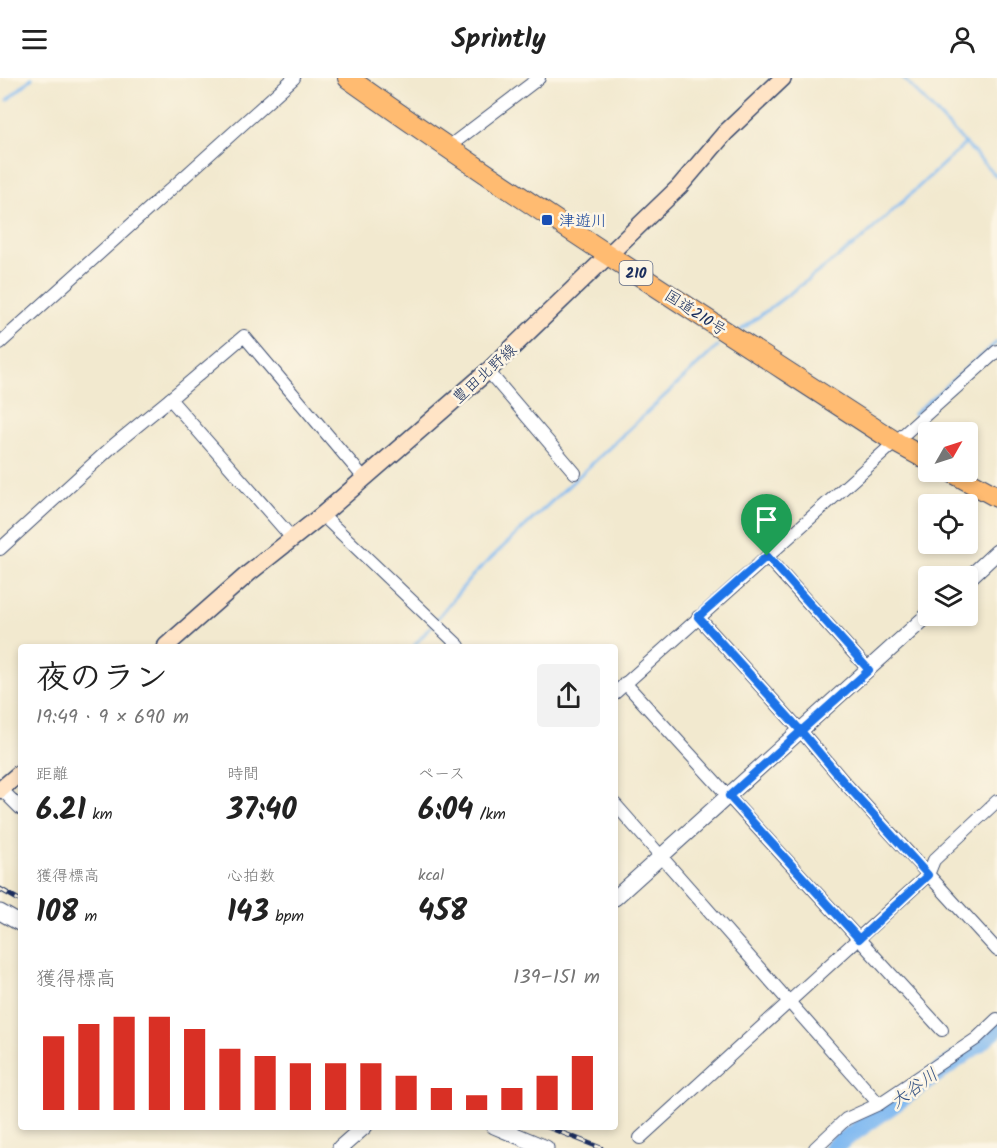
<!DOCTYPE html>
<html lang="ja">
<meta charset="utf-8">
<style>
:root{--surface:#fff;--page:#f2f2f2;--text:#222;--muted:#767676;--accent:#d93025}
body{margin:0;font-family:Kalam,"Klee One",sans-serif;background:var(--page);color:var(--text);height:100vh;display:flex;flex-direction:column;font-size:22px;white-space:nowrap}
*{box-sizing:border-box;margin:0}
p{font-size:20px;color:var(--muted)}
.icon{flex:none;width:33px;height:33px;fill:none;stroke:currentColor;stroke-width:2;stroke-linecap:round;stroke-linejoin:round}
.map{position:relative;flex:1;overflow:hidden}
.drawer{position:absolute;left:18px;top:566px;width:600px;height:486px;display:flex;flex-direction:column;background:var(--surface);border-radius:6px;box-shadow:0 3px 9px #0003}
.drawer>*{flex:none}
.needle{width:39px;rotate:51deg}
.controls{position:absolute;left:918px;top:344px;display:grid;gap:12px}
.controls a{display:grid;place-items:center;width:60px;height:60px;border-radius:6px;background:var(--surface);box-shadow:0 3px 9px #0003;font-size:30px}
.pin{position:absolute;display:grid;place-items:center;width:51px;height:51px;color:#fff;margin:-62px -26px;border-radius:50% 50% 50% 0;rotate:-45deg;box-shadow:0 0 6px #0007}
.pin .icon{rotate:45deg}
.round{display:grid;place-items:center;flex:none;width:63px;height:63px;border-radius:6px;background:var(--page)}
.overview{display:flex;align-items:center;justify-content:space-between;height:102px;padding:0 18px}
h1{font-size:33px;font-weight:700;line-height:45px}
.metrics{display:grid;grid-template-columns:repeat(3,1fr);gap:9px;height:102px;padding:6px 18px}
.metrics div{display:grid;align-content:center}
.metrics b{font-size:30px;font-weight:700}
.metrics small{font-size:16px;font-weight:400}
.metrics p{font-size:16px}
.chart{height:168px;padding:12px 18px}
.chart p{display:flex;justify-content:space-between}
.chart svg{width:100%;height:108px;margin-top:6px;stroke:var(--accent);stroke-width:6}
header{display:flex;justify-content:space-between;align-items:center;height:78px;padding:0 18px;background:var(--surface);font-size:27px;font-weight:700}
.map>svg:first-child{display:block}
.lines{fill:none;stroke-linecap:round;stroke-linejoin:round}
.stream{stroke:#81baf1;stroke-width:3}
.river{stroke:#81baf1;stroke-width:18}
.minor-casing{stroke:#3b4b6f;stroke-width:14}
.tertiary-casing{stroke:#3b4b6f;stroke-width:17}
.secondary-casing{stroke:#3b4b6f;stroke-width:19}
.trunk-casing{stroke:#3b4b6f;stroke-width:22}
.minor{stroke:#fff;stroke-width:12}
.tertiary{stroke:#fff;stroke-width:15}
.secondary{stroke:#ffe4c6;stroke-width:16}
.trunk{stroke:#ffbb71;stroke-width:20}
.rail-casing{stroke:#1b2f5e;stroke-width:5}
.rail{stroke:#fcf5e5;stroke-width:3;stroke-dasharray:9;stroke-linecap:butt}
.route-casing{stroke:#fff;stroke-width:12}
.route{stroke:#1a73e8;stroke-width:8}
.transit-dot{fill:#1a4fb4;stroke:#fcf5e5;stroke-width:2}
.labels{text-anchor:middle;stroke-width:5;stroke-linejoin:round;paint-order:stroke}
.shield{fill:#fcf5e5;stroke:#5e6a86;stroke-width:1.5}
.shield-label{font-size:15px;font-weight:bold;fill:#1b2f5e}
.transit-label{font-size:16px;fill:#164399;stroke:#fcf5e5;text-anchor:start}
.street-label{font-size:16px;fill:#1b2f5e;stroke:#fcf5e5}
.water-label{font-size:18px;font-style:italic;fill:#345283;stroke:#fcf5e5}
</style>
<header><svg class="icon" aria-label="menu" viewBox="0 0 24 24"><path d="M4 6h16M4 12h16M4 18h16"/></svg>Sprintly<svg class="icon" aria-label="person" viewBox="0 0 24 24"><circle cx="12" cy="8" r="4"/><path d="M4 21q1-7 8-7t8 7"/></svg></header>
<div class="map">
<svg width="997" height="1070" viewBox="0 0 997 1070">
<rect width="100%" height="100%" fill="#fcf5e5"/>
<filter id="ink" filterUnits="userSpaceOnUse"><feTurbulence type="fractalNoise" baseFrequency=".0167" numOctaves="2"/><feDisplacementMap in="SourceGraphic" scale="12" xChannelSelector="R" yChannelSelector="G"/><feConvolveMatrix kernelMatrix="1 2 1 2 8 2 1 2 1" color-interpolation-filters="sRGB"/></filter>
<filter id="wash" filterUnits="userSpaceOnUse"><feTurbulence type="fractalNoise" baseFrequency=".008" numOctaves="4" result="noise"/><feDisplacementMap in="SourceGraphic" scale="24" xChannelSelector="R" yChannelSelector="G"/><feGaussianBlur stdDeviation="1.35" result="paint"/><feColorMatrix in="noise" values="0 0 0 0 0 0 0 0 0 0 0 0 0 0 0 0 0 1.4 0 .05"/><feComposite in="paint" operator="in"/></filter>
<g filter="url(#wash)">
<rect width="100%" height="100%" fill="#f2e9cf"/>
<g class="lines">
<g class="stream">
<polyline points="903,0 997,99"/>
<polyline points="7,22 32,0"/>
<polyline points="741,252 862,161 966,65"/>
<polyline points="914,336 997,264"/>
<polyline points="436,542 473,497 718,268"/>
<polyline points="414,568 432,547"/>
</g>
<polyline class="river" points="832,1070 984,962 997,950"/>
</g>
</g>
<g filter="url(#ink)">
<g class="lines">
<g class="minor-casing">
<g id="minor">
<polyline points="447,70 539,0"/>
<polyline points="0,265 294,0"/>
<polyline points="488,293 575,395"/>
<polyline points="170,321 292,460"/>
<polyline points="322,437 459,568"/>
<polyline points="0,471 115,366 170,321 244,258 364,400"/>
<polyline points="767,479 869,592"/>
<polyline points="698,539 801,653 844,704 997,872"/>
<polyline points="625,605 942,952"/>
<polyline points="615,615 997,273"/>
<polyline points="1,711 21,731"/>
<polyline points="615,726 879,1026"/>
<polyline points="640,1060 928,797 934,782 997,723"/>
<polyline points="815,1070 846,1041 879,1026 976,961 997,941"/>
</g>
</g>
<g class="tertiary-casing">
<g id="tertiary">
<polyline points="968,501 997,474"/>
<polyline points="615,820 928,537"/>
<polyline points="0,834 21,846"/>
<polyline points="494,1048 546,1070"/>
<polyline points="340,1070 365,1048"/>
</g>
</g>
<g class="secondary-casing">
<g id="secondary">
<polyline points="166,568 249,495 322,437 488,293 679,109 725,55 783,0"/>
<polyline points="0,712 21,694"/>
</g>
</g>
<g class="trunk-casing">
<g id="trunk">
<path d="M348 0C527 127 713 245 897 365L928 382"/>
<polyline points="950,393 997,419"/>
</g>
</g>
<use href="#minor" class="minor"/>
<use href="#tertiary" class="tertiary"/>
<use href="#secondary" class="secondary"/>
<use href="#trunk" class="trunk"/>
<g class="rail-casing">
<g id="rail">
<polyline points="0,811 21,823"/>
<polyline points="545,1048 601,1070"/>
</g>
</g>
<use href="#rail" class="rail"/>
</g>
</g>
<g class="lines" filter="url(#ink)">
<g class="route-casing">
<polyline id="route" points="767,478 869,592 801,653 844,704 928,797 859,861 729,718 801,653 698,539 767,478"/>
</g>
<use href="#route" class="route"/>
</g>
<rect class="transit-dot" x="541" y="136" width="12" height="12" rx="3"/>
<g class="labels">
<rect class="shield" x="619.5" y="183" width="33" height="24" rx="4.5"/>
<g class="shield-label">
<text x="636" y="200">210</text>
</g>
<g class="transit-label">
<text x="559" y="148">津遊川</text>
</g>
<g class="street-label">
<text transform="translate(696 234) rotate(33)" y="6">国道210号</text>
<text transform="translate(484 295) rotate(-42)" y="6">豊田北野線</text>
</g>
<g class="water-label">
<text transform="translate(914 1010) rotate(-36)" y="6">大谷川</text>
</g>
</g>
</svg>
<div class="controls">
<a><svg class="needle" viewBox="-14 -14 28 28"><path d="M0-13l5 13h-10z" fill="#e53935"/><path d="M0 13l5-13h-10z" fill="#767676"/></svg></a>
<a><svg class="icon" aria-label="locate" viewBox="0 0 24 24"><circle cx="12" cy="12" r="6"/><path d="M12 2v4M12 18v4M2 12h4M18 12h4"/></svg></a>
<a><svg class="icon" aria-label="layers" viewBox="0 0 24 24"><path d="M12 4l9 5-9 5-9-5zM3 14l9 5 9-5"/></svg></a>
</div>
<div class="pin" style="left:767px;top:478px;background:#1e9e55"><svg class="icon" aria-label="arrive" viewBox="0 0 24 24"><path d="M6 21V4h12l-3 4 3 4H6"/></svg></div>
<section class="drawer">
<div class="overview"><div><h1>夜のラン</h1><p>19:49 · 9 × 690 m</p></div><a class="round"><svg class="icon" aria-label="share" viewBox="0 0 24 24"><path d="M12 15V3M7 8l5-5 5 5M5 13v7h14v-7"/></svg></a></div>
<div class="metrics">
<div><p>距離</p><b>6.21<small> km</small></b></div>
<div><p>時間</p><b>37:40</b></div>
<div><p>ペース</p><b>6:04<small> /km</small></b></div>
</div>
<div class="metrics">
<div><p>獲得標高</p><b>108<small> m</small></b></div>
<div><p>心拍数</p><b>143<small> bpm</small></b></div>
<div><p>kcal</p><b>458</b></div>
</div>
<div class="chart"><p><span>獲得標高</span>139–151 m</p>
<svg viewBox="0 0 160 44" preserveAspectRatio="none"><path d="M5 44V14M15 44V9M25 44V6M35 44V6M45 44V11M55 44V19M65 44V22M75 44V25M85 44V25M95 44V25M105 44V30M115 44V35M125 44V38M135 44V35M145 44V30M155 44V22"/></svg>
</div>
</section>
</div>
